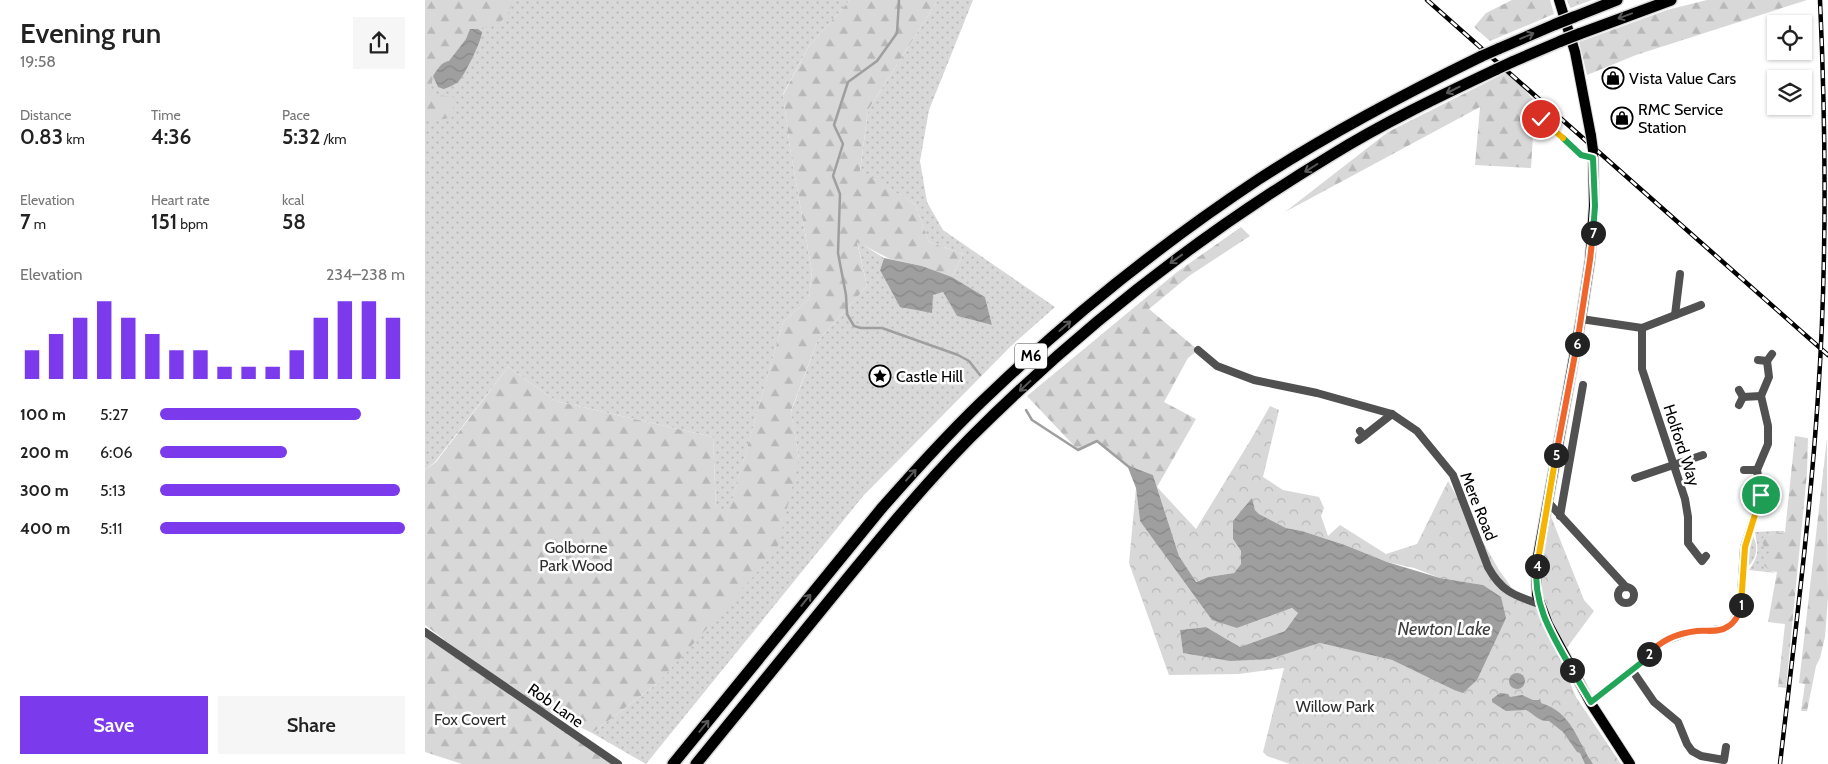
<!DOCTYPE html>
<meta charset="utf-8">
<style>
:root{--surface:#fff;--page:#f6f6f6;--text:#222;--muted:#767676;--accent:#7c3aed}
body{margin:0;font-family:Cabin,sans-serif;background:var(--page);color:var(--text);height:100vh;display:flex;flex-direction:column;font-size:19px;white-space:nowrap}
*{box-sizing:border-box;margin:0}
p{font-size:16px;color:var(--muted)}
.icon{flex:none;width:28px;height:28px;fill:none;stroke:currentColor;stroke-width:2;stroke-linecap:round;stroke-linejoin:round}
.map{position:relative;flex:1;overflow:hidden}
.panel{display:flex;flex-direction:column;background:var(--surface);width:425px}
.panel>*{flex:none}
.buttons{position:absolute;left:1342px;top:15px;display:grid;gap:10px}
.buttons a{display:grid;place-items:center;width:45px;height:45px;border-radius:0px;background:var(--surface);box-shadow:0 1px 4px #0004;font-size:25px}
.pin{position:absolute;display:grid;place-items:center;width:42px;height:42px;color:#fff;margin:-21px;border:2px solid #fff;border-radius:50%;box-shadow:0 1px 5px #0007}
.km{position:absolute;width:25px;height:25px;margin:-12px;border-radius:50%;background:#222;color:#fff;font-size:14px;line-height:25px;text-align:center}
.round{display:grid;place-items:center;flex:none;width:52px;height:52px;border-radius:0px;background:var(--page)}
.head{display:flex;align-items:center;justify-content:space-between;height:85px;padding:0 20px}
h1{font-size:28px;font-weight:600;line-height:38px}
.metrics{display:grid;grid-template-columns:repeat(3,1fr);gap:8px;height:85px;padding:5px 20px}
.metrics div{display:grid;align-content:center}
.metrics b{font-size:21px;font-weight:600}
.metrics small{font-size:14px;font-weight:400}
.metrics p{font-size:14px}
.chart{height:140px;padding:10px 20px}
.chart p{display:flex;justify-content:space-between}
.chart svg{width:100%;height:90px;margin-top:5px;stroke:var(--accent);stroke-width:6}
.action{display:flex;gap:10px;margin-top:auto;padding:10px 20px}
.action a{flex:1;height:58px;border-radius:0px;background:var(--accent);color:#fff;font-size:20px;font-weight:600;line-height:58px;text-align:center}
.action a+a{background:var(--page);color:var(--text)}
ul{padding:0 20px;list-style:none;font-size:16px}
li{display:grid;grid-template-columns:80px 60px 1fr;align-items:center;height:38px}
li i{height:12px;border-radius:6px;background:var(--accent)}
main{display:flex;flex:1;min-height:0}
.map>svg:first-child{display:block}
.grass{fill:url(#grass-dots)}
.forest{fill:url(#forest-firs)}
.park{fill:url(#park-crowns)}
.water{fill:url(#water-waves)}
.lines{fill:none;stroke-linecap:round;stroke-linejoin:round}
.stream{stroke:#9f9f9f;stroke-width:2.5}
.major-casing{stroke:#dbdbdb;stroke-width:12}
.highway-casing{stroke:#dbdbdb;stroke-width:14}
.minor{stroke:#515151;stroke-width:8}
.major{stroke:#000;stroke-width:10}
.highway{stroke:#000;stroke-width:11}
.rail-casing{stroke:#000;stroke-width:4.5}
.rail{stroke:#fff;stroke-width:2.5;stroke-dasharray:8;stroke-linecap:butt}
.major-bridge-casing{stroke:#dbdbdb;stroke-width:12;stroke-linecap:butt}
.highway-bridge-casing{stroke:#dbdbdb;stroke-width:14;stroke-linecap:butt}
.major-bridge{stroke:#000;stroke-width:10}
.highway-bridge{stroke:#000;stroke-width:11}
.oneway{stroke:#595959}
.split-1-casing{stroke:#fff;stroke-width:10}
.split-2-casing{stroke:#fff;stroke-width:10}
.split-3-casing{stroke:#fff;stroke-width:10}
.split-4-casing{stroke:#fff;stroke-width:10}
.split-5-casing{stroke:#fff;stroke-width:10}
.split-6-casing{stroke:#fff;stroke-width:10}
.split-7-casing{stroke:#fff;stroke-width:10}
.split-8-casing{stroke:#fff;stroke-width:10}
.split-9-casing{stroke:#fff;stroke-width:10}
.split-1{stroke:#f5b400;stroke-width:6}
.split-2{stroke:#f0652b;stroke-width:6}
.split-3{stroke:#22a559;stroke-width:6}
.split-4{stroke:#22a559;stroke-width:6}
.split-5{stroke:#f5b400;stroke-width:6}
.split-6{stroke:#f0652b;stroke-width:6}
.split-7{stroke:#f0652b;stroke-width:6}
.split-8{stroke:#22a559;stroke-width:6}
.split-9{stroke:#f5b400;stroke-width:6}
.labels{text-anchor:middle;stroke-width:5;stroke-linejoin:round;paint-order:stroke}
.shield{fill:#fff;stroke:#4c4c4c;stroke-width:1}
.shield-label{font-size:15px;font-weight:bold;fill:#000}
.poi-label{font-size:16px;fill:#000;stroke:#fff;text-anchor:start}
.street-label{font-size:16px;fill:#000;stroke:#fff}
.park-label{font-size:16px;fill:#2f2f2f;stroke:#fff}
.water-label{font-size:18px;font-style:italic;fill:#404040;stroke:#fff}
</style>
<main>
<section class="panel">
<div class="head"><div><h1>Evening run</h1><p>19:58</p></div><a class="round"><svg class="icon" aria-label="share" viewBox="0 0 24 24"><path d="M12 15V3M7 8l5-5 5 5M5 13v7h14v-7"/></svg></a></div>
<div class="metrics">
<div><p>Distance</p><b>0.83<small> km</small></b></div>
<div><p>Time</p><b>4:36</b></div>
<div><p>Pace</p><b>5:32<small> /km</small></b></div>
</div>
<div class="metrics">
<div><p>Elevation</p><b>7<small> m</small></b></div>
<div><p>Heart rate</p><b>151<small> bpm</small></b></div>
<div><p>kcal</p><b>58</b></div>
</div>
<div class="chart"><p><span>Elevation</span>234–238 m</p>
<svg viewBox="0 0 160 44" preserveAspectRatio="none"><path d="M5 44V30M15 44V22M25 44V14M35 44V6M45 44V14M55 44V22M65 44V30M75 44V30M85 44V38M95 44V38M105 44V38M115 44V30M125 44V14M135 44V6M145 44V6M155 44V14"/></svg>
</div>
<ul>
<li><b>100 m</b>5:27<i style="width:82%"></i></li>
<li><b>200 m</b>6:06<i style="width:52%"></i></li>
<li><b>300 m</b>5:13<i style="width:98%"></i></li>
<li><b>400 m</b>5:11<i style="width:100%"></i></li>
</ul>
<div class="action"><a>Save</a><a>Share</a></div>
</section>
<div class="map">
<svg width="1403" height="764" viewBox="0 0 1403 764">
<defs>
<pattern id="grass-dots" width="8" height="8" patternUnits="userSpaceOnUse" patternTransform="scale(1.25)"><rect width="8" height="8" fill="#d8d8d8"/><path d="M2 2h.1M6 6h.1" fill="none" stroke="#b8b8b8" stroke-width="1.8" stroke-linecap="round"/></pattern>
<pattern id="forest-firs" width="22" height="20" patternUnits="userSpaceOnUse" patternTransform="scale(1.25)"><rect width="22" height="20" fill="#d8d8d8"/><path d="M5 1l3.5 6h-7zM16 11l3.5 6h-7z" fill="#b8b8b8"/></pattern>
<pattern id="park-crowns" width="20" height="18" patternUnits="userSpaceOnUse" patternTransform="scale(1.25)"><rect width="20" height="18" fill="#d8d8d8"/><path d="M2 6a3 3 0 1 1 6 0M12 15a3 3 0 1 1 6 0" fill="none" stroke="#b8b8b8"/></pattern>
<pattern id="water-waves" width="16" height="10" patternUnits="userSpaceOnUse" patternTransform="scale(1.25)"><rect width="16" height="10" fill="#9f9f9f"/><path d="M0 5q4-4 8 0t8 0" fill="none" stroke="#878787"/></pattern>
</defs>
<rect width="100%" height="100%" fill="#fff"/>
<g class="grass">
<polygon points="0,0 425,0 384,46 358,94 365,148 387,272 384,299 358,322 304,512 291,510 288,437 131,401 83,367 10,462 0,470"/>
<polygon points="513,0 548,0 504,110 495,161 502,202 518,230 630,307 586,346 439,495 221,764 167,733 234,682 374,459 366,412 392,342 442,286 432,241 459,258 455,270 508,294 518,292 532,316 567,325 560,297 527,277 538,254 504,242 490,204 435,172 443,110"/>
<polygon points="1142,0 1167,0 1145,8"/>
<path d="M1350 531H1359V532L1342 535 1346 551V571L1351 573 1324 570C1335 554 1333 550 1330 532Z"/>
<path d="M1326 534C1335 545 1332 560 1321 568L1322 549Z"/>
</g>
<g class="forest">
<path d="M0 0H88C81 25 70 27 45 29L41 39 24 61C10 63 7 79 6 90L13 95 28 97V117L9 121 0 119Z"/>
<polygon points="425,0 513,0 443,110 435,171 490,204 504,242 538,254 527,277 497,266 465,259 432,242 442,286 392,342 366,411 374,459 352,550 234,682 167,733 102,701 164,744 197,764 37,764 0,752 0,632 79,685 0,625 0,470 11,462 83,367 131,401 288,437 291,509 304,511 358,322 384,299 387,272 365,148 358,95 384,46"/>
<polygon points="1087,0 1125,0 1129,14 1065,41 1049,27 1061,13"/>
<polygon points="1282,0 1382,0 1211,55 1162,75 1154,42 1242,10"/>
<polygon points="1084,71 1110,102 1106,168 1050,165 1055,107 860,212 963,132"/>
<polygon points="816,227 825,236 764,276 724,309 773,350 763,358 739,402 771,419 732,487 728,475 702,465 672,441 653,450 602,396 752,272"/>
<polygon points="1370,436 1383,438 1382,473 1361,688 1353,687 1360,624 1343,622 1352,572 1346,571 1337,564 1337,561 1346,551 1340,549 1336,539 1342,535 1360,532"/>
<polygon points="1402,438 1403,597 1400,637 1395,658 1391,666 1382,711 1376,711 1380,684 1374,683"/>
</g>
<polygon class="park" points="845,406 854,410 838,477 858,490 894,497 899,508 896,516 903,536 915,525 961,554 992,544 1023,481 1074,570 1091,594 1117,598 1114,586 1125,514 1159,600 1169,611 1141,649 1134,656 1151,697 1196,764 865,764 842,756 838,752 859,668 814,674 744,675 704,563 711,488 715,521 812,628 867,608 873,613 860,631 815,647 781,627 755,630 758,653 845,659 895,643 967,660 1029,690 1058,585 1015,578 989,568 962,562 920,545 877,531 861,528 834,514 830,510 827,499 808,539 816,551 816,564 809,573 783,577 770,582 754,556 732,487 771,529 825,441"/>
<g class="water">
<path d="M45 29H53L57 32C57 40 39 77 33 82 29 85 24 87 19 89L13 87 8 76C12 70 16 62 24 61L41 39Z"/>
<polygon points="459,258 497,266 527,277 560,297 567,325 532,316 518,292 508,295 507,313 475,307 455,270"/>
<polygon points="702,465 728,475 754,556 771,582 783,577 809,573 816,564 816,551 808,539 808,521 827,498 830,510 834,514 861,528 877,531 920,545 962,562 1015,578 1058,585 1076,597 1081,618 1052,680 1038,693 1029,690 967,660 895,643 845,659 805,661 758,653 755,630 781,627 815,647 860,631 873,613 867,608 812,628 787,620 715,521 711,488"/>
<circle cx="1092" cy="681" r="8"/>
<path d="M1075 693 1083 694 1085 697 1097 695 1108 700H1114L1115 698 1116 703C1147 712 1152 741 1168 764H1160L1155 753 1152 752 1138 732 1124 721C1114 722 1109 714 1101 710L1081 711 1067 702V699Z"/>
</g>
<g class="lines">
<g class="stream">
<polyline points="474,0 472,33 452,61 423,82 409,125 418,144 408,176 415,194 413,253 421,295 422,314 429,326 436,328 457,328 533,355 544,361 555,375"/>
<polyline points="601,410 607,420 653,450 672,441 704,467"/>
</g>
<g class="major-casing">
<g id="major">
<polyline points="1134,0 1150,52 1166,136"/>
<polyline points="1168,150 1169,206 1165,260 1156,319 1111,567 1112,595 1123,624 1165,702 1205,764"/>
</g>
</g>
<g class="highway-casing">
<g id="highway">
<polyline points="1149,17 1192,0"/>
<polyline points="1154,34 1246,0"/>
<polyline points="1073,49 1131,24"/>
<polyline points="1087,62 1136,41"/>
<path d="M248 764 456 509C492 468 529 427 569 390 651 312 739 242 834 179 905 133 981 93 1057 56"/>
<path d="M271 764C317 708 362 652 407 597 452 542 496 488 545 438 653 330 774 235 905 156 958 123 1015 96 1072 69"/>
</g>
</g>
<g class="minor">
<polyline points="1116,119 1156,155 1168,158"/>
<polyline points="1250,315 1255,274"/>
<polyline points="1156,319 1217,328 1276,305"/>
<polyline points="1217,328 1217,369 1260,499 1263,517 1263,543 1277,561 1281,556"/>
<path d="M773 350 792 366 829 380 892 393 967 414 992 431 1028 475 1063 567C1076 591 1088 595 1114 604"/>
<polyline points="1333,360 1342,361 1347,354"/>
<polyline points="1318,397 1336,396"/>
<polyline points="1314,405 1318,397 1314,390"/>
<polyline points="939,436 967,414"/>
<polyline points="934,440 939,436 935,431"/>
<polyline points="1319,470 1332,470"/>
<polyline points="1210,478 1278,455"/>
<polyline points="1123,502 1201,587"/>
<polyline points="1135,516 1158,385"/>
<circle cx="1201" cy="595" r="8"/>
<polyline points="0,632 193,764"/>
<polyline points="1207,670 1229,702 1253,722 1262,744 1267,751 1276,756 1299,760 1301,747"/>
<polyline points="1165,702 1221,659 1230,648 1240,641 1264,632 1299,629 1307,623 1315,610 1319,547 1336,495 1332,470 1343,444 1343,426 1336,396 1344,377 1342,361"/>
</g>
<use href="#major" class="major"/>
<use href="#highway" class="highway"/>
<g class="rail-casing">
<g id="rail">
<polyline points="1002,0 1403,355"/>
<path d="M1355 764C1369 642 1385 519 1393 396 1402 265 1401 132 1395 0"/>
</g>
</g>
<use href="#rail" class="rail"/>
<g class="major-bridge-casing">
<polyline id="major-bridge" points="1166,136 1168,150"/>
</g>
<g class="highway-bridge-casing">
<g id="highway-bridge">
<polyline points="1131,24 1149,17"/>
<polyline points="1136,41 1154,34"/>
<polyline points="1057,56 1073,49"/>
<polyline points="1072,69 1087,62"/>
</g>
</g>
<use href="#major-bridge" class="major-bridge"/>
<use href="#highway-bridge" class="highway-bridge"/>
</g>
<defs><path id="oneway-shaft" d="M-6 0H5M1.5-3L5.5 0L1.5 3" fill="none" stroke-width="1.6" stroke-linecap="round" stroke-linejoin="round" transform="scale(1.25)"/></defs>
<g class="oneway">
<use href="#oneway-shaft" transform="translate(1200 16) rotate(160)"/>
<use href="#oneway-shaft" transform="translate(1102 36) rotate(-23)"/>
<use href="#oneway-shaft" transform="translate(1028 90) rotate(154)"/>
<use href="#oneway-shaft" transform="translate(886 168) rotate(148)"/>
<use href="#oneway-shaft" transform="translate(751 259) rotate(144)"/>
<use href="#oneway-shaft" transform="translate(640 326) rotate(-41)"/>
<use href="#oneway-shaft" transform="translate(600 386) rotate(137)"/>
<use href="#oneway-shaft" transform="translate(486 475) rotate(-48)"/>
<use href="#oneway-shaft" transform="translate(381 600) rotate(-51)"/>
<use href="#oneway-shaft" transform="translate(279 726) rotate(-51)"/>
</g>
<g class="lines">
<g class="split-1-casing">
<polyline id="split-1" points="1316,605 1320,547 1336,495"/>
</g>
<g class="split-2-casing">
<path id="split-2" d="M1224 654C1236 640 1254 633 1272 631 1281 630 1294 633 1302 627 1310 623 1315 613 1316 605"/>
</g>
<g class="split-3-casing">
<polyline id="split-3" points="1147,670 1166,702 1221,659 1224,654"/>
</g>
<g class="split-4-casing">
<path id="split-4" d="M1112 566C1107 605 1129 638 1147 670"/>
</g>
<g class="split-5-casing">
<polyline id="split-5" points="1112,566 1131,455"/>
</g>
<g class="split-6-casing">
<polyline id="split-6" points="1131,455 1152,344"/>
</g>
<g class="split-7-casing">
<polyline id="split-7" points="1152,344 1165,260 1168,233"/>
</g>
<g class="split-8-casing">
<polyline id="split-8" points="1138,138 1156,155 1168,158 1170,206 1168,233"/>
</g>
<g class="split-9-casing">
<polyline id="split-9" points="1116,119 1138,138"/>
</g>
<use href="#split-1" class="split-1"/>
<use href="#split-2" class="split-2"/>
<use href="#split-3" class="split-3"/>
<use href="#split-4" class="split-4"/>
<use href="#split-5" class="split-5"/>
<use href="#split-6" class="split-6"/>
<use href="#split-7" class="split-7"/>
<use href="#split-8" class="split-8"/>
<use href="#split-9" class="split-9"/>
</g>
<defs>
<g id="shop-ring" transform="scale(1.125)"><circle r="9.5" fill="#fff" stroke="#000" stroke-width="1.5"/><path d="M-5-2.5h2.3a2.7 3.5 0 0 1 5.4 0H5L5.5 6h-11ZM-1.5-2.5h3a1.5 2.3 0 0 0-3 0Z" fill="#000"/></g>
<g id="sight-ring" transform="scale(1.125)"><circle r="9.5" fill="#fff" stroke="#000" stroke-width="1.5"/><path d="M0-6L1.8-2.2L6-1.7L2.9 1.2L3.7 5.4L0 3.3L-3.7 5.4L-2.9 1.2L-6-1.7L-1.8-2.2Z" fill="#000"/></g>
</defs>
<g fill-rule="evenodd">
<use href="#shop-ring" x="1188" y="78"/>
<use href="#shop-ring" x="1197" y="118"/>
<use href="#sight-ring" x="455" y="376"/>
</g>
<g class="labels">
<rect class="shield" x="590" y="343.5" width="32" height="25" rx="4"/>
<g class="shield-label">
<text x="606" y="361">M6</text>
</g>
<g class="poi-label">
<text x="1204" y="84">Vista Value Cars</text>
<text x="1213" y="115">RMC Service<tspan x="1213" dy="18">Station</tspan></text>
<text x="471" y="382">Castle Hill</text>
</g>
<g class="street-label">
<text transform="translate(1257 445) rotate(72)" y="6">Holford Way</text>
<text transform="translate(1054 506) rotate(68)" y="6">Mere Road</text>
<text transform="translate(131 705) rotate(35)" y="6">Rob Lane</text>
</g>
<g class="park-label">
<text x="151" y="553">Golborne<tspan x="151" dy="18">Park Wood</tspan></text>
<text x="910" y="712">Willow Park</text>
<text x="45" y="725">Fox Covert</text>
</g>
<g class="water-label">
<text x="1019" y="635">Newton Lake</text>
</g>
</g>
</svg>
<div class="buttons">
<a><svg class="icon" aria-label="locate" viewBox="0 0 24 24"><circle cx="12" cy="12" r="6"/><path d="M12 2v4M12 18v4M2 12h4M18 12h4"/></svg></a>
<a><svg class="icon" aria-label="layers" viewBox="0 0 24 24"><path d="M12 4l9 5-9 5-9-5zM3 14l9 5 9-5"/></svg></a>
</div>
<div class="pin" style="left:1336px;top:495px;background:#1e9e55"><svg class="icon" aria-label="arrive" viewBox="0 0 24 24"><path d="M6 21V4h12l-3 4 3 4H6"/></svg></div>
<div class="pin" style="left:1116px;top:119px;background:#d93025"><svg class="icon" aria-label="check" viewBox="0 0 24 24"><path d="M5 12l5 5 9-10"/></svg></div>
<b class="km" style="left:1316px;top:605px">1</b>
<b class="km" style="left:1224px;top:654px">2</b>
<b class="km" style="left:1147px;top:670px">3</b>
<b class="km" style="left:1112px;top:566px">4</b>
<b class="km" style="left:1131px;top:455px">5</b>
<b class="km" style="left:1152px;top:344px">6</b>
<b class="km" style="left:1168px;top:233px">7</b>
</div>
</main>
